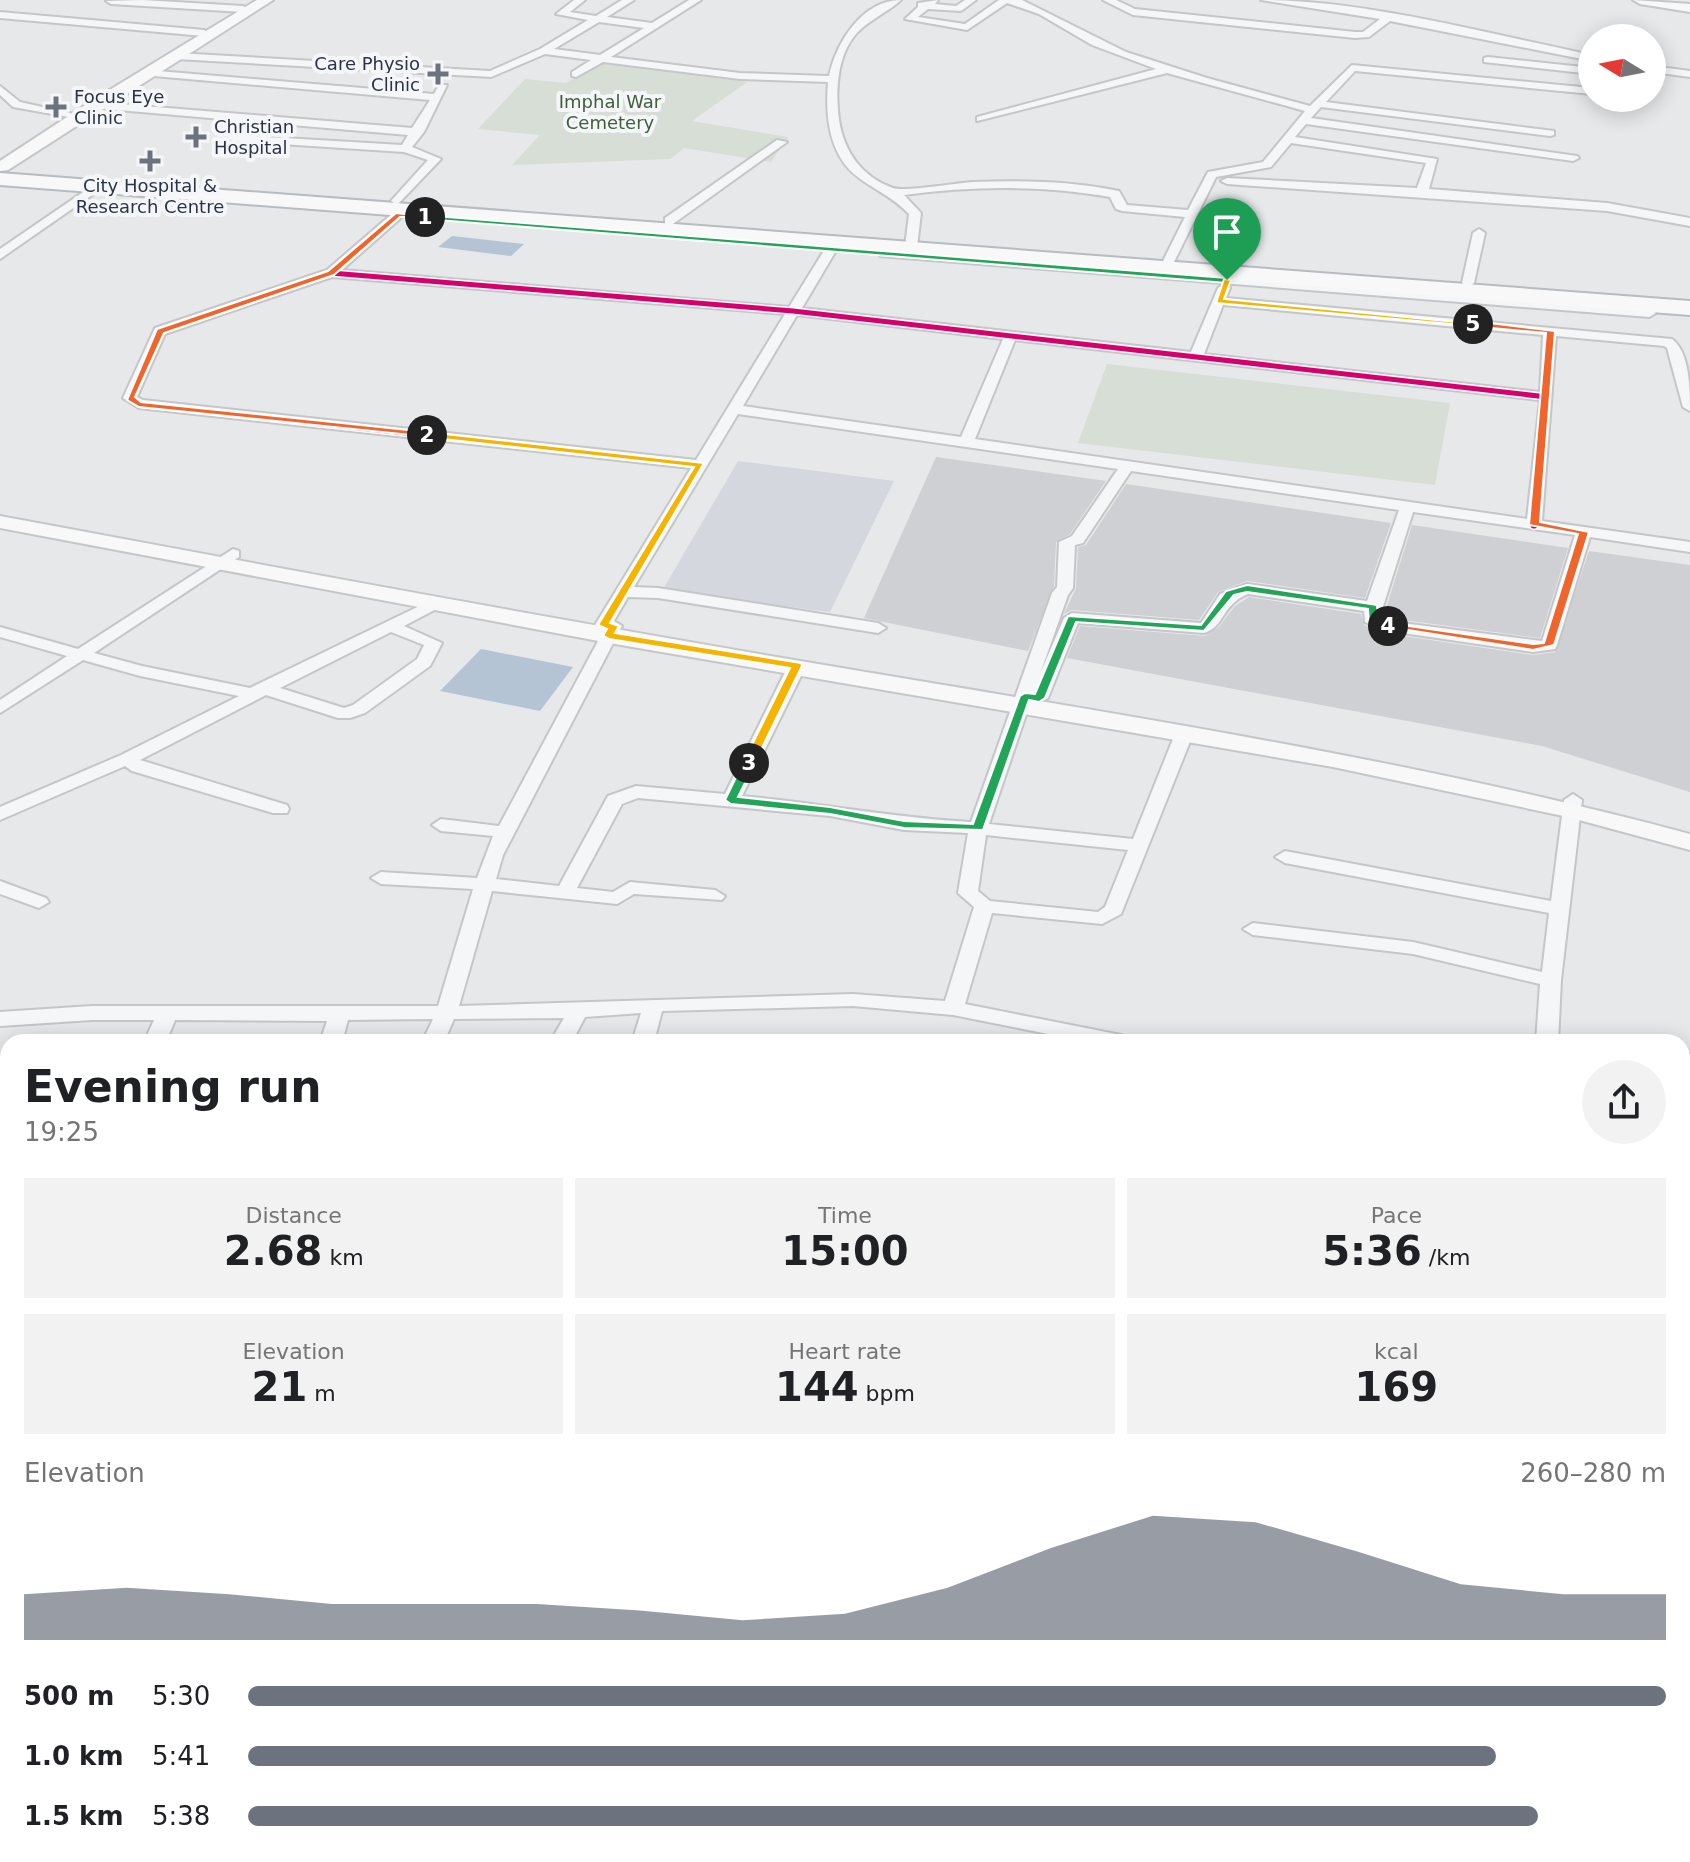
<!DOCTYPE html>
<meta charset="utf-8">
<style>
:root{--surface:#fff;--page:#f2f2f2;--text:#202124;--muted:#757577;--accent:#6c737f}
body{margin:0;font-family:"DejaVu Sans",sans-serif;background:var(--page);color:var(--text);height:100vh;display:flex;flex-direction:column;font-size:30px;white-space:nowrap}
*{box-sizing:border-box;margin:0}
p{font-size:26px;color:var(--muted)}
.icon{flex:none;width:44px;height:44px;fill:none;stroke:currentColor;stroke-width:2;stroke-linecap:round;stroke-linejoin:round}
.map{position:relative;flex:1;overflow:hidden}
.sheet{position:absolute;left:0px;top:1034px;width:1690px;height:828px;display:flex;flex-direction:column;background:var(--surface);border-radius:24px 24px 0 0;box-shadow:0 4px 20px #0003}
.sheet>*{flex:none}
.needle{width:52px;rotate:280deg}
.buttons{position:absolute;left:1578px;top:24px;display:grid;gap:16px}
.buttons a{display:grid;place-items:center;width:88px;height:88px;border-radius:50%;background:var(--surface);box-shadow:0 4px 20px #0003;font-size:40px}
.pin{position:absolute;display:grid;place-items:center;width:68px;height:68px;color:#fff;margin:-82px -34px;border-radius:50% 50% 50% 0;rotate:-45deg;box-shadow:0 0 8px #0007}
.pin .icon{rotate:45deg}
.km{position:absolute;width:40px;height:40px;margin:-20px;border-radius:50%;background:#222;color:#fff;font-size:22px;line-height:40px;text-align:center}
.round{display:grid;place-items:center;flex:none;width:84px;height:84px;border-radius:42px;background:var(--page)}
.headline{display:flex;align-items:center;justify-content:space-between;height:136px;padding:0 24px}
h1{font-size:44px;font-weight:700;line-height:60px}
.figures{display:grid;grid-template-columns:repeat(3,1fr);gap:12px;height:136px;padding:8px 24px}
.figures div{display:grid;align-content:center;border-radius:0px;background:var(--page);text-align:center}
.figures b{font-size:40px;font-weight:700}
.figures small{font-size:22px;font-weight:400}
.figures p{font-size:22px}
.chart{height:224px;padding:16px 24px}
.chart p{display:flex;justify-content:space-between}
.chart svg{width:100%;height:144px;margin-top:8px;fill:var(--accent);opacity:.7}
ul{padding:0 24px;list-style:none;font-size:26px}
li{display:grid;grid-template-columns:128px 96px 1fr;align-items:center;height:60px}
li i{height:20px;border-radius:10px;background:var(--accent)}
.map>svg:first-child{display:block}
.built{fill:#d4d7dd}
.green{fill:#d6ded6}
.water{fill:#b4c4d5}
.building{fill:#ced0d3}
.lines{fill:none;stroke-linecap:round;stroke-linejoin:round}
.street-casing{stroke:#c4c6c8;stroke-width:4}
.secondary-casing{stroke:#c4c6c8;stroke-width:4}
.highway-casing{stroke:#b8bbbf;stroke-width:4}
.street{fill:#f5f6f7;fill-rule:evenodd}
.secondary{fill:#f8f8f8;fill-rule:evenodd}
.highway{fill:#f8f8f8;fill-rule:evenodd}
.cycleway-far1-casing{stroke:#f4f6f9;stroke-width:8}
.cycleway-casing{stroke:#f4f6f9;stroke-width:11}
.cycleway-far1{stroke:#d6006c;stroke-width:5}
.cycleway{stroke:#d6006c;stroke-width:7}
.split-1{fill:#22a559;stroke:#fff;stroke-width:2}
.split-2{fill:#f0652b;stroke:#fff;stroke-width:2}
.split-3{fill:#f5b400;stroke:#fff;stroke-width:2}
.split-4{fill:#22a559;stroke:#fff;stroke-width:2}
.split-5{fill:#f0652b;stroke:#fff;stroke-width:2}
.split-6{fill:#f5b400;stroke:#fff;stroke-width:2}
.poi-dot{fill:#6c737f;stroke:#f4f6f9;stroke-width:3}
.labels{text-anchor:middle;stroke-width:8;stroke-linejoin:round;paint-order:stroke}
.far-poi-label{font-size:18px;fill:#2b3445;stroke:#f4f6f9;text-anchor:start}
.far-park-label{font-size:18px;fill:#3f6138;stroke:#f4f6f9}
</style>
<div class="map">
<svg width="1690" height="1862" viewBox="0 0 1690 1862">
<rect width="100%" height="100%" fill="#e6e8ea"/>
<polygon class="built" points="738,461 894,481 830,612 662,591"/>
<g class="green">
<polygon points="599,62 747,82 692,121 788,137 771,162 684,148 670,159 512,165 540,135 478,129 525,79 566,83"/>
<polygon points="1107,364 1450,403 1435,485 1078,443"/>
</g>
<g class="water">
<polygon points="452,236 524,244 511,256 438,247"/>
<polygon points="481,649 573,667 540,711 440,691"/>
</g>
<g class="building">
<polygon points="936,457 1106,481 1070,534 1056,542 1054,586 1028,651 864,618"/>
<polygon points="1126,484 1391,523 1365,598 1247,581 1218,592 1199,620 1072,610 1064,614 1076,588 1078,547 1086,545"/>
<polygon points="1412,525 1568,548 1540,638 1388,618 1384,615"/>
<polygon points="1589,551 1690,565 1690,792 1542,746 1067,658 1080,626 1205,636 1218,628 1235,606 1249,597 1361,614 1364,625 1382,633 1533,655 1555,652"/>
</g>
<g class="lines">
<g class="street-casing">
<g id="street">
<polygon points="142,0 243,6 248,9 243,12 111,4 106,1"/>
<path d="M574 0H585L570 12 596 16 622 0H634L607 17 652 23 689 0H701L611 57 740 73 829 76C836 43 862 0 901 0 889 11 873 18 861 29 837 50 835 90 839 120 844 152 862 177 893 188 905 192 956 183 973 182 1021 180 1072 181 1119 191L1127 205 1188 210 1208 172 1263 162 1305 111 1167 73 977 121V117L1156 69 1092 45 1039 14 1007 3 967 30 905 19 918 7V3L938 0 935 4 956 6 965 0H976L961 11 928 9 918 17 965 24 999 0H1022L1126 52 1207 78 1310 106 1352 65 1592 88V94L1355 71 1326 102 1554 131V135L1550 136 1321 107 1311 118 1577 156 1579 158 1573 161 1306 124 1295 137 1437 159 1429 189 1607 203 1690 218V226L1607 211 1227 184 1221 181 1227 178 1417 188 1426 163 1291 143 1271 167 1216 177 1173 264 1163 261 1185 217 1122 211 1116 209 1110 197C1042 185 972 186 904 195L921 213 917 247 911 251 905 247 909 214C890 195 878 192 859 178 829 156 825 117 828 82L740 79 603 62 576 77 572 76V72L591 60 545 54 491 77 176 59 171 56 176 53 490 71 540 49 588 20 556 14ZM599 22 644 28 600 55 554 49Z"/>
<path d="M1103 0H1116L1135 9 1355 32H1363L1380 19 1261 0C1365 0 1489 34 1592 55V61L1390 21 1369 37 1355 38 1133 15Z"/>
<polygon points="0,12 204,30 209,33 204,36 0,18"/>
<polygon points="1488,57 1592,68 1592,74 1484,62 1484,58"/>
<polygon points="1652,66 1690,71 1690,77 1652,72"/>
<polygon points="146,70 434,94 439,85 447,85 424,132 412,147 441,159 397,205 391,201 428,160 404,152 233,141 227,138 233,135 402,145 408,135 95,108 90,105 95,102 412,128 430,100 142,75 141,73"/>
<polygon points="0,86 20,102 74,114 69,117 13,107 0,95"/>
<polygon points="777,140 787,142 673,224 665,224 665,218"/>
<polygon points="95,184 105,186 0,259 0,249"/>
<path d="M401 206 411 209 342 270 789 307 825 249 831 245 837 249 802 308 1191 352 1218 288 1224 284 1230 288 1226 298 1672 339C1690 352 1690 390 1690 411L1683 407 1667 348 1664 346 1556 336 1542 521 1690 542V552L1590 537 1557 645 1555 649 1533 652 1382 630 1365 622 1364 611 1248 594C1221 605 1225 627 1204 633L1078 623 1048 698 1039 703 1031 700 989 824 1133 839 1175 734 1184 729 1193 734 1121 914 1102 924 992 913 965 1004 1121 1035 1132 1042H1088L953 1015 853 1006 662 1011 654 1042H632L641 1013 585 1017 572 1042H550L564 1018 454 1019 444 1042H422L433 1019 348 1020 342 1042H320L327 1021 175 1020 166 1042H144L154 1020H92L0 1026V1012L92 1006H438L473 889 381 884 371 878 381 872 477 878 493 836 441 831 432 825 441 819 499 826 604 630 595 625 691 468 139 408 123 398 155 328 327 270ZM332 277 785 314 696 460 143 400 137 397 165 334ZM1223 305 1543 335 1540 392 1204 354ZM797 315 1003 339 961 437 743 406ZM1015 340 1540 400 1527 519 975 439ZM738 414 1118 469 1072 536 1059 542 1057 587 1052 593 971 822C894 818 819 803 742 796L806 666 797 661 788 666 725 794 636 786 608 796 559 886 496 879 503 855 622 626 614 621 628 597 658 598 878 633 886 628 878 623 658 588 634 587ZM1131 471 1399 510 1367 601 1247 584 1220 594 1201 623 1072 613 1064 618 1040 674 1068 595 1073 588 1075 545 1083 543ZM1413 512 1575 535 1542 641 1387 621 1380 616ZM638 798 830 816 904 830 968 833 958 893 974 907 945 1001 853 994 459 1006 492 891 617 904 634 894 722 900 725 896 715 890 630 882 613 892 577 888 622 804ZM986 835 1128 850 1105 907 1098 912 990 901 978 891Z"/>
<polygon points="1479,229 1485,233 1474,283 1468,287 1462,283 1473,233"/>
<polygon points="884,249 1649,309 1656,313 1649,317 880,256 880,250"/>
<path d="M233 549 239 551V557L94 653 142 666 250 688 436 598 442 600V606L404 626 442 643 430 666 365 713 350 718H338L266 695 140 760 287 805 289 809 287 813H273L132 771 125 766 0 820V807L121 755 239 696 140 676 83 660 0 713V700L67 656 0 637V627L78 649ZM391 632 424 645 417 659 353 705 344 708 280 688Z"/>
<polygon points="1573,794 1582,800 1561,980 1558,1042 1536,1042 1540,984 1413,954 1253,935 1243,929 1253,923 1413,942 1542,972 1549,913 1285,863 1275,857 1285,851 1551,901 1564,800"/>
<polygon points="0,881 46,898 49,902 39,908 0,894"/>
<polygon points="1682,1053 1690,1054 1690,1068 1682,1067"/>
<rect x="0" y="1185" width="8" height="16"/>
<polygon points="8,1331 8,1359 1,1361 0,1333"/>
<polygon points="8,1487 8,1518 0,1521 0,1489"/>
<polygon points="8,1748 8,1780 0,1783 0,1751"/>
<polygon points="0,1836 8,1839 8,1854 30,1854 33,1862 0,1862"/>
<polygon points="583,1854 620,1854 617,1862 580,1862"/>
<polygon points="1582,1854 1612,1854 1610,1862 1580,1862"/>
</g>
</g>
<g class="secondary-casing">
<g id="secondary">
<polygon points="257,0 273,0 8,170 0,171 0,161 90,102"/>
<polygon points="1633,0 1690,4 1690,12 1640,4"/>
<path d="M0 516C280 568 561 621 842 668 1126 716 1411 759 1690 834V850L1568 817 1333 767 609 643 0 528Z"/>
<polygon points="1683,1843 1690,1845 1690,1862 1635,1862 1632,1854 1682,1854"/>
<polygon points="1210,1854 1252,1854 1249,1862 1207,1862"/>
</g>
</g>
<g class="highway-casing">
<polygon id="highway" points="0,173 1690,301 1690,315 0,185"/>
</g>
<use href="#street" class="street"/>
<use href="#secondary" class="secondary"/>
<use href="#highway" class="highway"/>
<g class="cycleway-far1-casing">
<polyline id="cycleway-far1" points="701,465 139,404 130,398 160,331 331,273 793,311 1547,397 1536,505"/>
</g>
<g class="cycleway-casing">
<polyline id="cycleway" points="1534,525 1536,503"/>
</g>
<use href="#cycleway-far1" class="cycleway-far1"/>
<use href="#cycleway" class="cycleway"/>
</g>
<polygon class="split-1" points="422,215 1227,278 1231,280 1227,283 425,219"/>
<polygon class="split-2" points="396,213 429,217 400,217 334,275 164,333 135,397 141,402 427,432 430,437 139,407 127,400 157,329 328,271"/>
<polygon class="split-3" points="427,432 704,463 610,623 619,626 615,633 801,663 802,666 753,766 743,763 790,668 609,639 603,636 607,629 598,625 694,467 424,437"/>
<polygon class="split-4" points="1247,585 1377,605 1378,620 1393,626 1388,629 1369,624 1368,609 1247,592 1234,595 1204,631 1076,622 1045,698 1039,702 1029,700 983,830 904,828 830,814 731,804 725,800 743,763 749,760 755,763 738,797 830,807 904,821 973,824 1020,696 1025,693 1035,694 1068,616 1201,625 1226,591"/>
<polygon class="split-5" points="1473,321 1555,331 1540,522 1589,532 1554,645 1533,650 1383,626 1388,623 1533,644 1544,643 1578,534 1529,525 1546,333 1470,326"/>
<polygon class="split-6" points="1224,279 1231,280 1224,299 1477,324 1473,326 1216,303"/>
<g class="poi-dot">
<path d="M434 62h8v8h8v8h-8v8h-8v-8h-8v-8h8z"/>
<path d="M52 95h8v8h8v8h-8v8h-8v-8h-8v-8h8z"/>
<path d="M192 125h8v8h8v8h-8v8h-8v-8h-8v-8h8z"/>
<path d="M146 149h8v8h8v8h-8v8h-8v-8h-8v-8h8z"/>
</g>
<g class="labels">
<g class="far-poi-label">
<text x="420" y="70" text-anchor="end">Care Physio<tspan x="420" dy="21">Clinic</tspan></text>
<text x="74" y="103">Focus Eye<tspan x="74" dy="21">Clinic</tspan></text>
<text x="214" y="133">Christian<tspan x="214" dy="21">Hospital</tspan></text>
<text x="150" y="192" text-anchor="middle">City Hospital &amp;<tspan x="150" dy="21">Research Centre</tspan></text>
</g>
<g class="far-park-label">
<text x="610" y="108">Imphal War<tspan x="610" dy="21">Cemetery</tspan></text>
</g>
</g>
</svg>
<div class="buttons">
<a><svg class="needle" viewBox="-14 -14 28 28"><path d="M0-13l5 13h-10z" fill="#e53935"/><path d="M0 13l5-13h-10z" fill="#757577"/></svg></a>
</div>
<div class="pin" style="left:1227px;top:280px;background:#1e9e55"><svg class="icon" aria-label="arrive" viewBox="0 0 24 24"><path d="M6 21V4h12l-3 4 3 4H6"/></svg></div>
<b class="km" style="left:425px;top:217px">1</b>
<b class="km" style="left:427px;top:435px">2</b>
<b class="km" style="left:749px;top:763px">3</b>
<b class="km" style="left:1388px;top:626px">4</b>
<b class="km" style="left:1473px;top:324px">5</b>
<section class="sheet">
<div class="headline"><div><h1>Evening run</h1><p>19:25</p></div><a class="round"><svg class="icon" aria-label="share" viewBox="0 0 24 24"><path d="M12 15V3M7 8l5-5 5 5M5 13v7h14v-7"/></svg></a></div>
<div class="figures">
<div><p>Distance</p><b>2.68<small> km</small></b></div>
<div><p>Time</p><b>15:00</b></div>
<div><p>Pace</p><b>5:36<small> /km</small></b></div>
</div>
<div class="figures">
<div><p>Elevation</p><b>21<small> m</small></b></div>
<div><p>Heart rate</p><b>144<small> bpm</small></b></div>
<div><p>kcal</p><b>169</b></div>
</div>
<div class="chart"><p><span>Elevation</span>260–280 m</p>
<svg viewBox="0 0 160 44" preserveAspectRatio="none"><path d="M0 44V30L10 28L20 30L30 33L40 33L50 33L60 35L70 38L80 36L90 28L100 16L110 6L120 8L130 17L140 27L150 30L160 30V44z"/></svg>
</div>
<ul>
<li><b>500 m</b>5:30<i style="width:100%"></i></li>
<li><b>1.0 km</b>5:41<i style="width:88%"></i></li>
<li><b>1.5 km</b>5:38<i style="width:91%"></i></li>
</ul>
</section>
</div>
